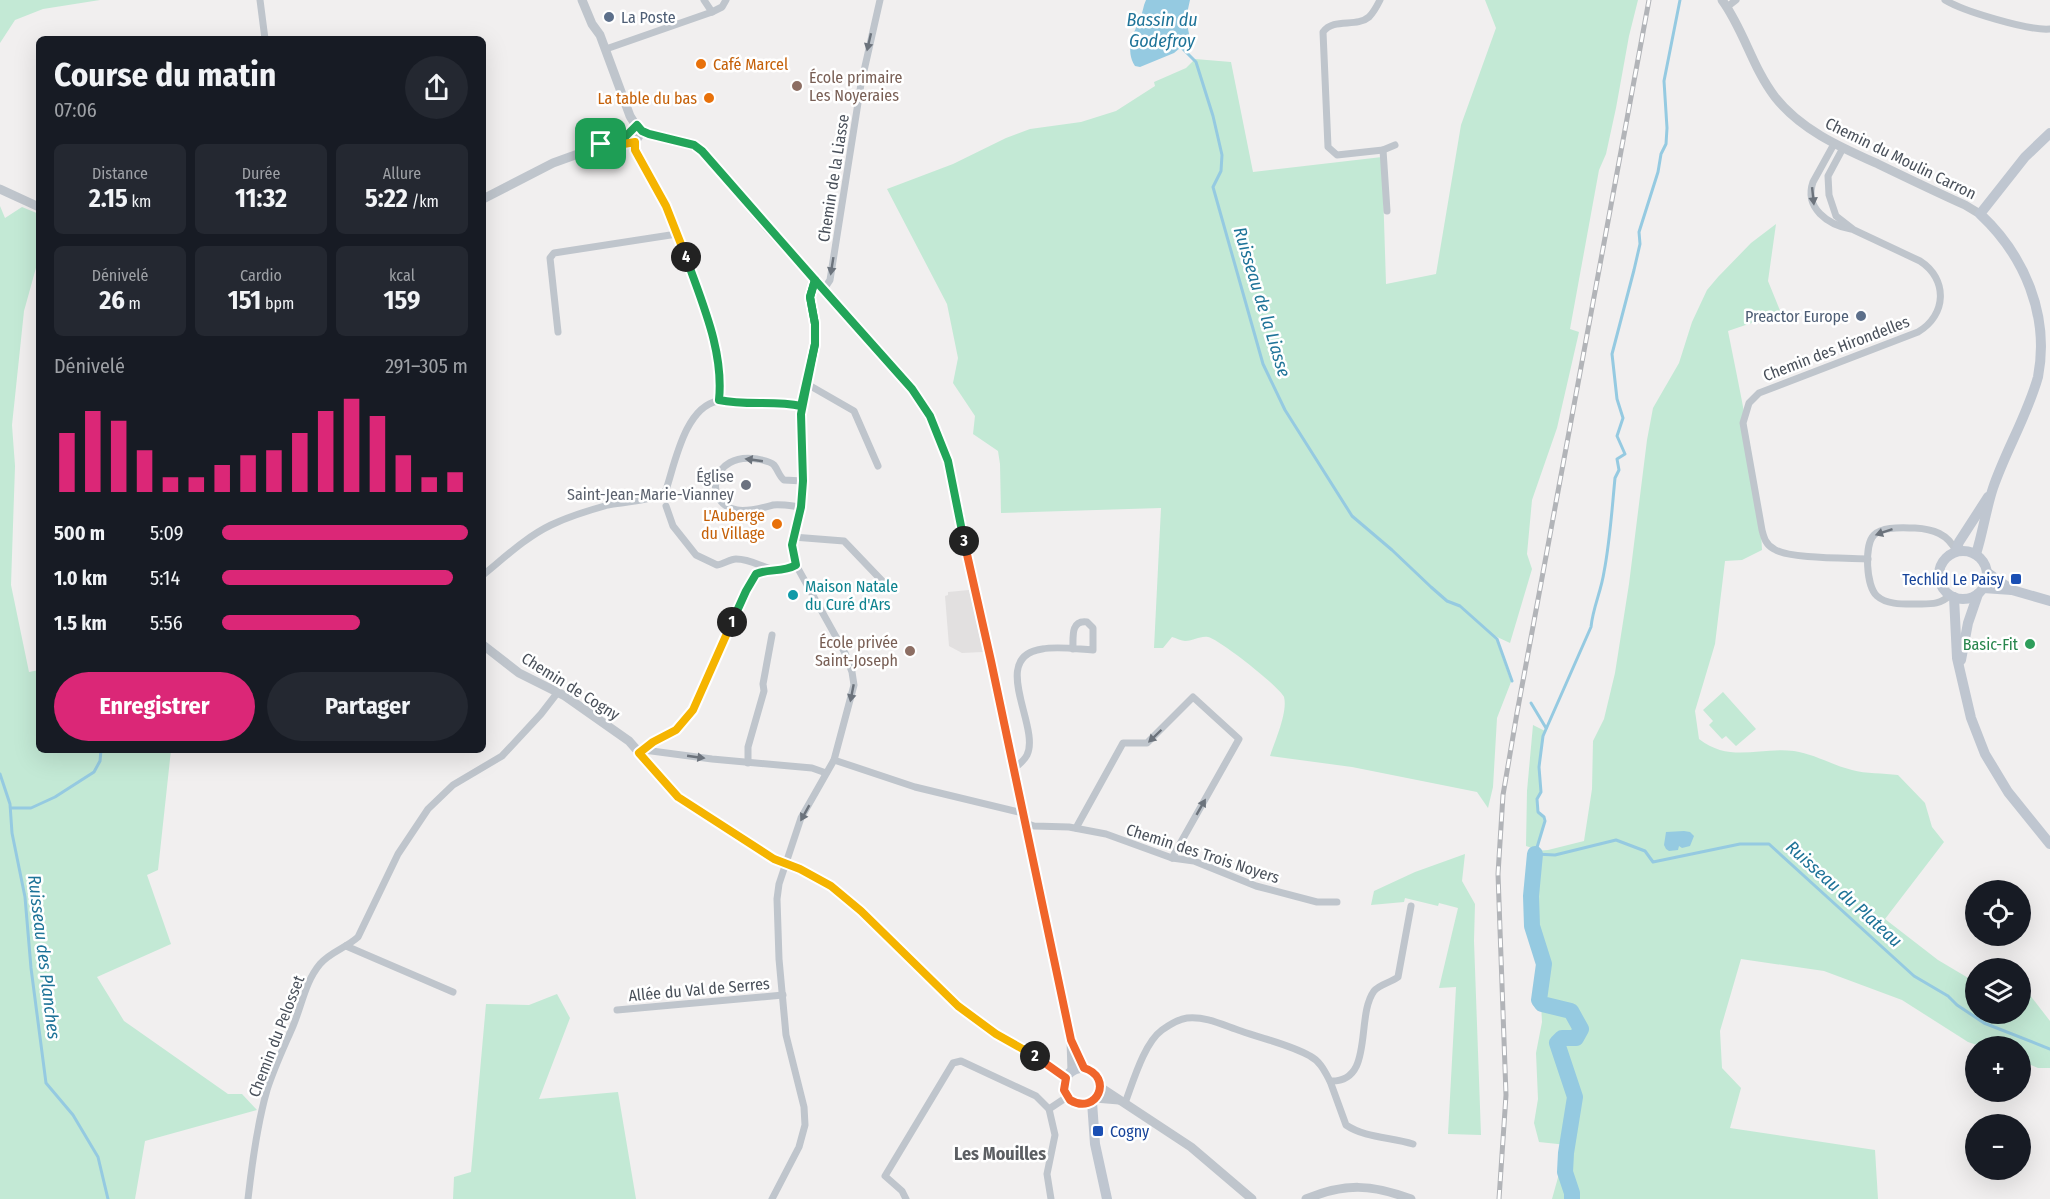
<!DOCTYPE html>
<html lang="fr">
<meta charset="utf-8">
<style>
:root{--surface:#171b24;--page:#242831;--text:#f1f3f6;--muted:#9ea1a6;--accent:#db2777}
body{margin:0;font-family:"Fira Sans Condensed",sans-serif;background:var(--page);color:var(--text);height:100vh;display:flex;flex-direction:column;font-size:22px;white-space:nowrap}
*{box-sizing:border-box;margin:0}
p{font-size:20px;color:var(--muted)}
.icon{flex:none;width:33px;height:33px;fill:none;stroke:currentColor;stroke-width:2;stroke-linecap:round;stroke-linejoin:round}
.map{position:relative;flex:1;overflow:hidden}
.panel{position:absolute;left:36px;top:36px;width:450px;height:717px;display:flex;flex-direction:column;background:var(--surface);border-radius:9px;box-shadow:0 6px 24px #0002}
.panel>*{flex:none}
.buttons{position:absolute;left:1965px;top:880px;display:grid;gap:12px}
.buttons a{display:grid;place-items:center;width:66px;height:66px;border-radius:50%;background:var(--surface);box-shadow:0 6px 24px #0002;font-size:30px}
.pin{position:absolute;display:grid;place-items:center;width:51px;height:51px;color:#fff;margin:-26px;border-radius:12px;box-shadow:0 3px 9px #0006}
.km{position:absolute;width:30px;height:30px;margin:-15px;border-radius:50%;background:#222;color:#fff;font-size:16px;line-height:30px;text-align:center}
.round{display:grid;place-items:center;flex:none;width:63px;height:63px;border-radius:32px;background:var(--page)}
.summary{display:flex;align-items:center;justify-content:space-between;height:102px;padding:0 18px}
h1{font-size:33px;font-weight:700;line-height:45px}
.metrics{display:grid;grid-template-columns:repeat(3,1fr);gap:9px;height:102px;padding:6px 18px}
.metrics div{display:grid;align-content:center;border-radius:9px;background:var(--page);text-align:center}
.metrics b{font-size:26px;font-weight:700}
.metrics small{font-size:16px;font-weight:400}
.metrics p{font-size:16px}
.chart{height:168px;padding:12px 18px}
.chart p{display:flex;justify-content:space-between}
.chart svg{width:100%;height:108px;margin-top:6px;stroke:var(--accent);stroke-width:6}
.primary-button{display:flex;gap:12px;margin-top:auto;padding:12px 18px}
.primary-button a{flex:1;height:69px;border-radius:36px;background:var(--accent);color:#fff;font-size:24px;font-weight:700;line-height:69px;text-align:center}
.primary-button a+a{background:var(--page);color:var(--text)}
ul{padding:0 18px;list-style:none;font-size:20px}
li{display:grid;grid-template-columns:96px 72px 1fr;align-items:center;height:45px}
li i{height:15px;border-radius:8px;background:var(--accent)}
.map>svg:first-child{display:block}
.education{fill:#e2e0e0}
.green{fill:#c3e9d5}
.water{fill:#95cae1}
.lines{fill:none;stroke-linecap:round;stroke-linejoin:round}
.stream{stroke:#95cae1;stroke-width:3}
.river{stroke:#95cae1;stroke-width:16}
.minor{stroke:#bfc5cc;stroke-width:7}
.tertiary{stroke:#bfc5cc;stroke-width:9}
.secondary{stroke:#bfc6d0;stroke-width:10}
.rail-casing{stroke:#b2b4b8;stroke-width:5}
.rail{stroke:#fff;stroke-width:3;stroke-dasharray:9;stroke-linecap:butt}
.oneway{fill:#6c737c}
.split-1-casing{stroke:#fff;stroke-width:12}
.split-2-casing{stroke:#fff;stroke-width:12}
.split-3-casing{stroke:#fff;stroke-width:12}
.split-4-casing{stroke:#fff;stroke-width:12}
.split-5-casing{stroke:#fff;stroke-width:12}
.split-1{stroke:#22a559;stroke-width:8}
.split-2{stroke:#f5b400;stroke-width:8}
.split-3{stroke:#f0652b;stroke-width:8}
.split-4{stroke:#22a559;stroke-width:8}
.split-5{stroke:#f5b400;stroke-width:8}
.service-dot{fill:#5c6f8a;stroke:#fff;stroke-width:2}
.food-dot{fill:#e8710a;stroke:#fff;stroke-width:2}
.education-dot{fill:#8d6e63;stroke:#fff;stroke-width:2}
.worship-dot{fill:#6b7280;stroke:#fff;stroke-width:2}
.transit-dot{fill:#1a4fb4;stroke:#fff;stroke-width:2}
.culture-dot{fill:#0f9aa8;stroke:#fff;stroke-width:2}
.leisure-dot{fill:#2e9e5b;stroke:#fff;stroke-width:2}
.labels{text-anchor:middle;stroke-width:5;stroke-linejoin:round;paint-order:stroke}
.service-label{font-size:16px;fill:#4e5e75;stroke:#fff;text-anchor:start}
.food-label{font-size:16px;fill:#c56008;stroke:#fff;text-anchor:end}
.education-label{font-size:16px;fill:#785e54;stroke:#fff;text-anchor:start}
.street-label{font-size:16px;fill:#49505a;stroke:#fff}
.worship-label{font-size:16px;fill:#5b616d;stroke:#fff;text-anchor:end}
.transit-label{font-size:16px;fill:#164399;stroke:#fff;text-anchor:end}
.culture-label{font-size:16px;fill:#0d838f;stroke:#fff;text-anchor:start}
.leisure-label{font-size:16px;fill:#27864d;stroke:#fff;text-anchor:end}
.water-label{font-size:18px;font-style:italic;fill:#1e7398;stroke:#fff}
.neighbourhood-label{font-size:18px;font-weight:bold;fill:#5c5f63;stroke:#fff}
</style>
<div class="map">
<svg width="2050" height="1199" viewBox="0 0 2050 1199">
<rect width="100%" height="100%" fill="#f1efef"/>
<polygon class="education" points="969,590 983,652 962,653 949,646 945,596 948,595 948,592"/>
<g class="green">
<polygon points="0,0 100,0 43,9 15,20 0,43"/>
<path d="M1485 0H1638L1629 36 1616 108 1606 154 1599 170 1570 329 1579 332 1557 428 1532 500 1527 554 1532 569 1510 643 1495 636 1511 682 1497 718 1493 787 1488 808 1477 792 1352 767 1270 756C1275 741 1288 712 1284 697 1281 688 1219 639 1208 637 1199 636 1194 641 1185 641 1182 641 1176 638 1172 637L1163 648H1154L1161 508 1001 513 1000 464 998 451 973 434 975 416 953 383 958 358 947 304 887 189 953 164 1006 138 1030 129 1081 122 1116 111 1155 86 1154 82 1186 68 1195 59 1231 62 1253 172 1382 157 1386 284 1436 274 1461 125 1496 28Z"/>
<polygon points="0,206 5,218 22,207 39,214 39,257 24,311 12,425 15,466 11,585 29,672 39,670 39,750 171,750 158,870 147,875 171,944 97,977 124,1021 228,1094 242,1094 257,1110 145,1141 135,1199 0,1199"/>
<path d="M1776 224 1768 281 1781 313 1728 331C1742 401 1759 479 1762 550L1742 560 1725 561 1715 644 1695 711 1699 739C1730 763 1758 747 1794 751 1814 754 1832 765 1852 770 1866 774 1883 773 1898 775L1925 803 1932 827 1944 842 1885 919 1938 960 1975 982 1976 1014H2020L2022 985 2050 1021V1068H2038L2021 1061 2020 1047H1983L1968 1042 1902 1000 1824 971 1741 959 1720 1031 1722 1068 1741 1088 1730 1128 1875 1150 1878 1199H1552L1567 1145 1539 1142 1534 1123 1538 1099 1536 1053 1542 1022 1541 1003 1538 995 1544 964 1532 926 1531 896 1535 851 1548 850 1584 841 1592 789 1593 741 1604 719 1615 673 1629 584 1647 440 1653 408 1679 363 1692 322 1707 290 1718 277 1751 243Z"/>
<polygon points="1723,692 1756,729 1736,746 1726,736 1722,739 1709,725 1713,721 1703,710"/>
<path d="M1533 725 1545 731 1539 767 1541 792 1537 799 1538 812C1551 823 1540 836 1535 849L1526 846 1527 791Z"/>
<polygon points="1465,854 1462,881 1475,904 1474,941 1481,1135 1448,1134 1456,987 1439,988 1458,908 1439,903 1438,906 1405,898 1404,902 1371,905 1374,891 1415,872"/>
<polygon points="557,994 570,1018 539,1099 618,1092 636,1199 453,1199 454,1177 471,1172 486,1004 529,1005"/>
</g>
<g class="water">
<path d="M1146 0H1190L1186 18 1189 34 1186 43 1174 53 1140 67 1135 66C1125 50 1133 34 1140 19 1143 12 1143 6 1146 0Z"/>
<polygon points="1684,831 1690,832 1694,836 1690,846 1682,848 1679,846 1678,850 1669,851 1666,849 1664,845 1666,832"/>
</g>
<g class="lines">
<g class="stream">
<path d="M1680 0 1664 81 1667 128 1666 144 1661 154 1658 172 1639 232 1640 244 1634 270 1612 354 1617 399 1623 418 1617 436 1625 454 1617 459 1619 470 1615 478C1612 509 1610 541 1604 572 1601 592 1593 607 1591 627L1543 736 1539 767 1541 792 1537 799 1538 812 1544 817 1545 821 1535 854 1555 855 1616 840 1645 851 1653 862 1740 844H1769L1914 976 1948 996 1957 1005 1984 1023 2050 1049"/>
<polyline points="1180,46 1196,62 1213,116 1222,155 1221,171 1213,187 1263,364 1285,410 1352,516 1392,550 1431,587 1447,601 1460,606 1497,639 1512,681"/>
<polyline points="1531,703 1546,728"/>
<polyline points="0,774 10,804 12,833 25,897 31,968 46,1083 73,1115 98,1157 108,1199"/>
<polyline points="11,808 31,808 55,797 94,772 100,761 101,750"/>
</g>
<polyline class="river" points="1535,854 1531,896 1532,926 1544,964 1539,1000 1542,1004 1571,1011 1581,1029 1576,1038 1562,1038 1557,1043 1575,1097 1566,1153 1565,1172 1572,1193 1572,1199"/>
<g class="minor">
<polyline points="260,0 265,39"/>
<polyline points="704,0 712,12"/>
<path d="M1380 0C1377 6 1374 12 1369 17 1356 28 1334 17 1323 32L1328 147 1337 155 1383 150 1395 145"/>
<path d="M1945 0C1963 11 2029 31 2050 29"/>
<polyline points="1727,7 1736,0"/>
<polyline points="606,49 712,12 722,7 726,0"/>
<polyline points="635,142 635,150 669,214 703,302 711,328 720,382 719,401"/>
<path d="M1834 144 1813 182C1804 208 1828 225 1851 229"/>
<path d="M1843 148 1828 176 1829 195 1836 216 1854 230 1920 261C1948 279 1947 315 1918 332L1759 393 1749 403 1743 423 1762 530C1764 538 1766 545 1774 549 1788 559 1848 558 1868 559"/>
<polyline points="1383,150 1387,211"/>
<polyline points="824,289 830,280 861,84 880,0"/>
<polyline points="558,332 550,258 554,253 677,234"/>
<polyline points="807,384 854,411 878,466"/>
<path d="M666 506 673 526 696 555 717 565C724 564 730 559 736 559 760 559 771 579 796 565"/>
<path d="M801 507C792 506 781 504 773 505 762 508 748 512 737 510 701 503 712 451 757 459 762 460 770 461 774 465 778 470 779 476 784 480L803 481"/>
<polyline points="793,537 844,541 887,586"/>
<path d="M483 575C504 558 526 537 551 525 568 517 590 510 608 505 624 502 655 501 666 490 675 463 685 407 718 401 724 400 734 403 741 403 762 403 781 402 801 406"/>
<path d="M1950 595C1940 605 1931 604 1917 604 1904 604 1887 605 1877 596 1866 586 1864 545 1874 535 1883 526 1903 528 1915 528 1933 529 1948 534 1956 551"/>
<polyline points="644,750 712,759 812,768 826,773"/>
<polyline points="639,753 653,742 676,730 693,710 752,579 755,574 770,570"/>
<polyline points="834,760 915,787 1023,813"/>
<polyline points="748,763 748,747 764,691 763,684 772,635"/>
<path d="M1014 769C1018 765 1024 761 1027 755 1041 727 988 657 1042 649 1058 646 1076 649 1093 650V628L1087 622C1071 620 1073 636 1073 649"/>
<polyline points="1025,823 1034,826 1069,827 1106,834 1172,858 1194,861 1256,886 1317,902 1337,902"/>
<polyline points="1076,828 1123,743 1147,743 1193,697 1239,739 1172,858"/>
<polyline points="346,946 453,992"/>
<polyline points="617,1010 783,995"/>
<path d="M1330 1081 1346 1125C1365 1138 1391 1137 1413 1144"/>
<path d="M1125 1103C1133 1082 1144 1043 1162 1030 1169 1025 1179 1019 1187 1018 1206 1016 1223 1025 1241 1031 1263 1039 1289 1044 1310 1056 1320 1061 1325 1072 1330 1081 1375 1083 1355 1017 1374 991 1380 984 1390 983 1398 977L1411 906"/>
<polyline points="1049,1109 1067,1097"/>
<path d="M248 1199C252 1163 257 1125 267 1090 274 1068 284 1047 293 1026 302 1005 305 982 320 964 330 952 346 948 358 937L398 854 428 809 453 785 502 756 541 714 558 692"/>
<polyline points="772,1199 799,1147 805,1125 804,1107 786,1035 779,959 777,899 779,884 801,818 834,760 854,685 852,672 845,653 796,565 792,545 801,507 803,481 801,406 815,344 815,324 810,297 815,280"/>
<polyline points="906,1199 902,1191 885,1176 953,1063 961,1061 1036,1096 1049,1109 1055,1135 1047,1174 1051,1199"/>
</g>
<g class="tertiary">
<path d="M582 0 592 24 600 35 630 116C633 121 637 128 642 131 660 142 683 138 702 151L762 222 912 389C955 447 960 526 976 595 1010 743 1040 892 1071 1040L1072 1071"/>
<path d="M1722 0C1744 30 1752 67 1775 97 1801 130 1840 147 1878 164 1907 178 1936 192 1965 205L1980 214"/>
<polyline points="616,145 635,142 642,131"/>
<polyline points="0,189 39,207"/>
<polyline points="483,199 553,163 625,137 637,125"/>
<polyline points="483,645 519,673 565,696 629,741 678,797 774,859 800,869 831,886 861,911 958,1006 996,1034 1045,1061 1066,1078"/>
<polyline points="1073,1045 1084,1068"/>
<polyline points="1100,1087 1191,1147 1252,1199"/>
<polyline points="1095,1098 1119,1100"/>
<path d="M1306 1199C1345 1183 1371 1184 1411 1199"/>
</g>
<g class="secondary">
<circle cx="1963" cy="575" r="24"/>
<polyline points="1956,551 1959,542 1988,497"/>
<path d="M1976 554C1983 532 1986 509 1993 488 2006 450 2027 416 2038 377 2050 315 2024 255 1980 214L2025 157 2050 133"/>
<polyline points="1988,573 2012,590"/>
<polyline points="1983,588 2012,590 2050,601"/>
<polyline points="1954,597 1957,658 1971,718 1985,754 2008,792 2050,844"/>
<polyline points="1961,660 1968,623 1978,594"/>
<circle cx="1082" cy="1086" r="18"/>
<polyline points="1092,1102 1095,1144 1107,1199"/>
</g>
<g class="rail-casing">
<polyline id="rail" points="1499,1199 1506,1095 1498,874 1503,795 1517,713 1649,0"/>
</g>
<use href="#rail" class="rail"/>
</g>
<defs><path id="oneway-solid" d="M-6-.8H1V-3.2L6.5 0L1 3.2V.8H-6Z" transform="scale(1.5)"/></defs>
<g class="oneway">
<use href="#oneway-solid" transform="translate(869 42) rotate(103)"/>
<use href="#oneway-solid" transform="translate(1813 196) rotate(84)"/>
<use href="#oneway-solid" transform="translate(832 266) rotate(99)"/>
<use href="#oneway-solid" transform="translate(754 460) rotate(-172)"/>
<use href="#oneway-solid" transform="translate(1884 532) rotate(161)"/>
<use href="#oneway-solid" transform="translate(852 693) rotate(101)"/>
<use href="#oneway-solid" transform="translate(1155 736) rotate(136)"/>
<use href="#oneway-solid" transform="translate(696 757) rotate(8)"/>
<use href="#oneway-solid" transform="translate(1201 807) rotate(-60)"/>
<use href="#oneway-solid" transform="translate(805 813) rotate(119)"/>
</g>
<g class="lines">
<g class="split-1-casing">
<path id="split-1" d="M601 144 625 137 637 125 642 131 649 134 694 145 702 151 815 280 810 297 815 324V344L801 414 803 481 801 507 792 545 796 565C782 573 769 568 756 574L746 591 732 622"/>
</g>
<g class="split-2-casing">
<polyline id="split-2" points="732,622 693,710 676,730 653,742 639,753 678,797 774,859 800,869 831,886 861,911 958,1006 996,1034 1035,1056"/>
</g>
<g class="split-3-casing">
<path id="split-3" d="M964 541 991 661 1071 1040 1084 1068C1114 1077 1097 1116 1070 1100L1064 1090 1066 1078 1035 1056"/>
</g>
<g class="split-4-casing">
<path id="split-4" d="M686 257C702 303 724 351 719 400 746 406 774 400 801 406L815 344V324L810 297 815 280 912 389 930 416 948 461 964 541"/>
</g>
<g class="split-5-casing">
<polyline id="split-5" points="601,144 584,151 635,142 635,150 666,206 686,257"/>
</g>
<use href="#split-1" class="split-1"/>
<use href="#split-2" class="split-2"/>
<use href="#split-3" class="split-3"/>
<use href="#split-4" class="split-4"/>
<use href="#split-5" class="split-5"/>
</g>
<g class="service-dot">
<circle cx="609" cy="17" r="6"/>
<circle cx="1861" cy="316" r="6"/>
</g>
<g class="food-dot">
<circle cx="701" cy="64" r="6"/>
<circle cx="709" cy="98" r="6"/>
<circle cx="777" cy="524" r="6"/>
</g>
<g class="education-dot">
<circle cx="797" cy="86" r="6"/>
<circle cx="910" cy="651" r="6"/>
</g>
<circle class="worship-dot" cx="746" cy="485" r="6"/>
<g class="transit-dot">
<rect x="2010" y="573" width="12" height="12" rx="3"/>
<rect x="1092" y="1125" width="12" height="12" rx="3"/>
</g>
<circle class="culture-dot" cx="793" cy="595" r="6"/>
<circle class="leisure-dot" cx="2030" cy="644" r="6"/>
<g class="labels">
<g class="service-label">
<text x="621" y="23">La Poste</text>
<text x="1849" y="322" text-anchor="end">Preactor Europe</text>
</g>
<g class="food-label">
<text x="713" y="70" text-anchor="start">Café Marcel</text>
<text x="697" y="104">La table du bas</text>
<text x="765" y="521">L'Auberge<tspan x="765" dy="18">du Village</tspan></text>
</g>
<g class="education-label">
<text x="809" y="83">École primaire<tspan x="809" dy="18">Les Noyeraies</tspan></text>
<text x="898" y="648" text-anchor="end">École privée<tspan x="898" dy="18">Saint-Joseph</tspan></text>
</g>
<g class="street-label">
<text transform="translate(1901 158) rotate(26)" y="6">Chemin du Moulin Carron</text>
<text transform="translate(833 178) rotate(-81)" y="6">Chemin de la Liasse</text>
<text transform="translate(1836 348) rotate(-21)" y="6">Chemin des Hirondelles</text>
<text transform="translate(571 686) rotate(32)" y="6">Chemin de Cogny</text>
<text transform="translate(1203 853) rotate(18)" y="6">Chemin des Trois Noyers</text>
<text transform="translate(699 989) rotate(-5)" y="6">Allée du Val de Serres</text>
<text transform="translate(276 1036) rotate(-69)" y="6">Chemin du Pelosset</text>
</g>
<g class="worship-label">
<text x="734" y="482">Église<tspan x="734" dy="18">Saint-Jean-Marie-Vianney</tspan></text>
</g>
<g class="transit-label">
<text x="2004" y="585">Techlid Le Paisy</text>
<text x="1110" y="1137" text-anchor="start">Cogny</text>
</g>
<g class="culture-label">
<text x="805" y="592">Maison Natale<tspan x="805" dy="18">du Curé d'Ars</tspan></text>
</g>
<g class="leisure-label">
<text x="2018" y="650">Basic-Fit</text>
</g>
<g class="water-label">
<text x="1162" y="26">Bassin du<tspan x="1162" dy="21">Godefroy</tspan></text>
<text transform="translate(1262 302) rotate(73)" y="6">Ruisseau de la Liasse</text>
<text transform="translate(1844 894) rotate(42)" y="6">Ruisseau du Plateau</text>
<text transform="translate(44 957) rotate(83)" y="6">Ruisseau des Planches</text>
</g>
<g class="neighbourhood-label">
<text x="1000" y="1160">Les Mouilles</text>
</g>
</g>
</svg>
<div class="buttons">
<a><svg class="icon" aria-label="locate" viewBox="0 0 24 24"><circle cx="12" cy="12" r="6"/><path d="M12 2v4M12 18v4M2 12h4M18 12h4"/></svg></a>
<a><svg class="icon" aria-label="layers" viewBox="0 0 24 24"><path d="M12 4l9 5-9 5-9-5zM3 14l9 5 9-5"/></svg></a>
<a>+</a>
<a>−</a>
</div>
<div class="pin" style="left:601px;top:144px;background:#1e9e55"><svg class="icon" aria-label="arrive" viewBox="0 0 24 24"><path d="M6 21V4h12l-3 4 3 4H6"/></svg></div>
<b class="km" style="left:732px;top:622px">1</b>
<b class="km" style="left:1035px;top:1056px">2</b>
<b class="km" style="left:964px;top:541px">3</b>
<b class="km" style="left:686px;top:257px">4</b>
<section class="panel">
<div class="summary"><div><h1>Course du matin</h1><p>07:06</p></div><a class="round"><svg class="icon" aria-label="share" viewBox="0 0 24 24"><path d="M12 15V3M7 8l5-5 5 5M5 13v7h14v-7"/></svg></a></div>
<div class="metrics">
<div><p>Distance</p><b>2.15<small> km</small></b></div>
<div><p>Durée</p><b>11:32</b></div>
<div><p>Allure</p><b>5:22<small> /km</small></b></div>
</div>
<div class="metrics">
<div><p>Dénivelé</p><b>26<small> m</small></b></div>
<div><p>Cardio</p><b>151<small> bpm</small></b></div>
<div><p>kcal</p><b>159</b></div>
</div>
<div class="chart"><p><span>Dénivelé</span>291–305 m</p>
<svg viewBox="0 0 160 44" preserveAspectRatio="none"><path d="M5 44V20M15 44V11M25 44V15M35 44V27M45 44V38M55 44V38M65 44V33M75 44V29M85 44V27M95 44V20M105 44V11M115 44V6M125 44V13M135 44V29M145 44V38M155 44V36"/></svg>
</div>
<ul>
<li><b>500 m</b>5:09<i style="width:100%"></i></li>
<li><b>1.0 km</b>5:14<i style="width:94%"></i></li>
<li><b>1.5 km</b>5:56<i style="width:56%"></i></li>
</ul>
<div class="primary-button"><a>Enregistrer</a><a>Partager</a></div>
</section>
</div>
